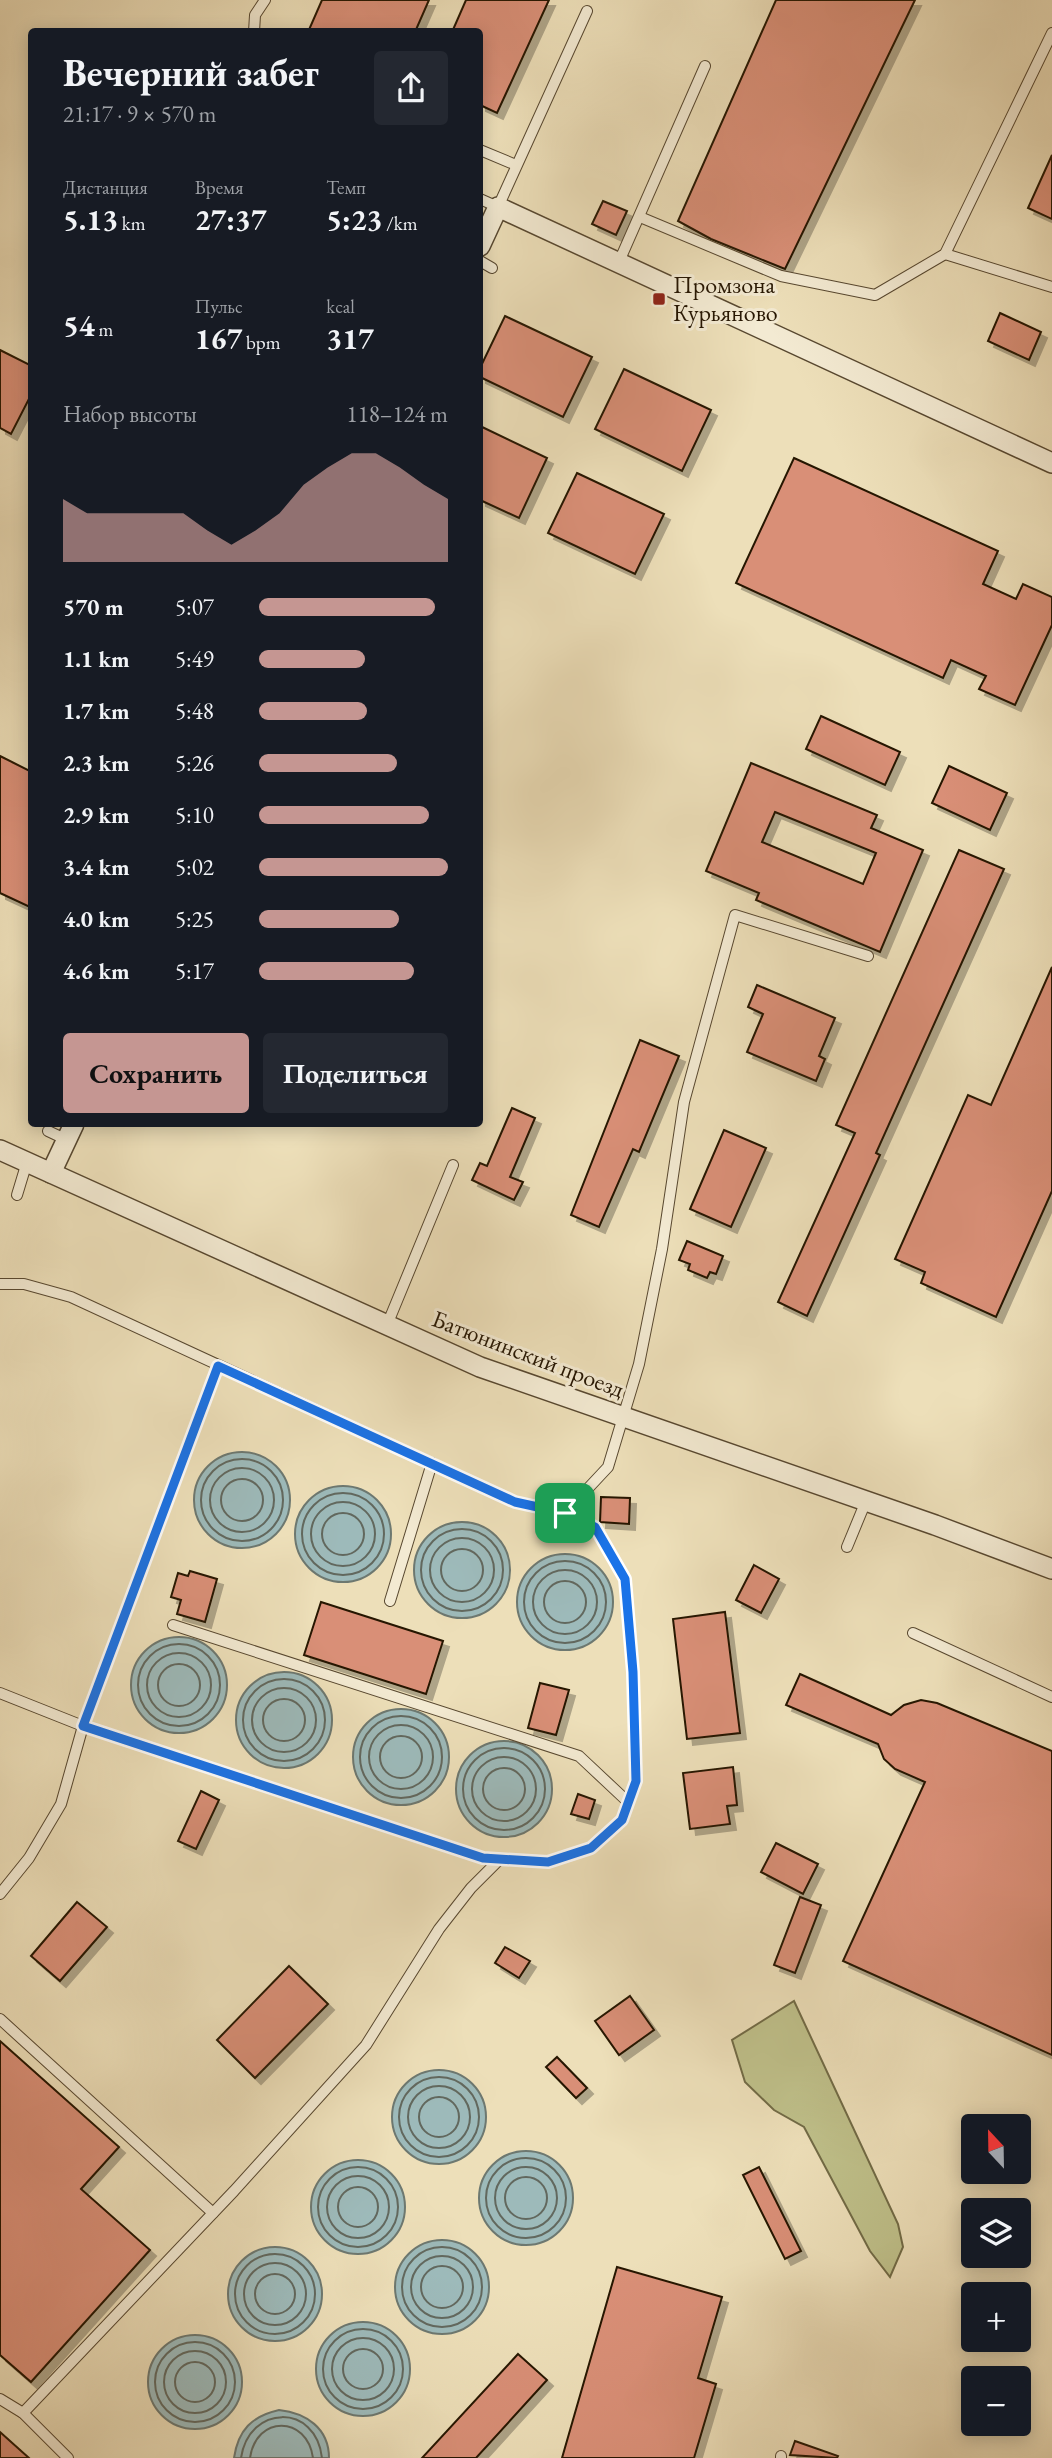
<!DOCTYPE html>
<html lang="ru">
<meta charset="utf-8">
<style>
:root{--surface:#171b24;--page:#242831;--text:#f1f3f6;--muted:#9ea1a6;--accent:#c59692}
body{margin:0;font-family:"EB Garamond",serif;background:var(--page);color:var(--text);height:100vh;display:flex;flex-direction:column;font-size:26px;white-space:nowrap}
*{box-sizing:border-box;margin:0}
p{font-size:23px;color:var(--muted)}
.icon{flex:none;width:38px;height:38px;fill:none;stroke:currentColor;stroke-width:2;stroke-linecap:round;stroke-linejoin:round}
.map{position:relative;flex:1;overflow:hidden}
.panel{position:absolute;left:28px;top:28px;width:455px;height:1099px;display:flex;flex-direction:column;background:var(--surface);border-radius:7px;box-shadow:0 4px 18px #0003}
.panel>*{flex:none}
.needle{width:46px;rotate:338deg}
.tools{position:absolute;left:961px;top:2114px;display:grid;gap:14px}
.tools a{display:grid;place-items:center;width:70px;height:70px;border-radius:7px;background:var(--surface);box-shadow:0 4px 18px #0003;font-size:35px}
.pin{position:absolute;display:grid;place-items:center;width:60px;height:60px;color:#fff;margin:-30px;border-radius:14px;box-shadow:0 4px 10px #0006}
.round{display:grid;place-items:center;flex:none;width:74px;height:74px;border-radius:7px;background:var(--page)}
.headline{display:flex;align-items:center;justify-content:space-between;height:119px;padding:0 35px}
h1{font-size:38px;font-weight:700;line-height:52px}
.stats{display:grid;grid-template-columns:repeat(3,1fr);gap:10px;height:119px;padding:7px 35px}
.stats div{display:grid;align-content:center}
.stats b{font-size:30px;font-weight:700}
.stats small{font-size:19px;font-weight:400}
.stats p{font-size:19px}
.chart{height:196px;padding:14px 35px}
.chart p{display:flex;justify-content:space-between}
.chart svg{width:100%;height:126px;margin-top:7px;fill:var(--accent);opacity:.7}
.button{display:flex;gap:14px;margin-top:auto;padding:14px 35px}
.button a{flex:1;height:80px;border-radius:7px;background:var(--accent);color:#111;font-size:28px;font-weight:700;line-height:80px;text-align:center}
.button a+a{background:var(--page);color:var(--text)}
ul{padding:0 35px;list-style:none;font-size:23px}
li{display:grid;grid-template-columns:112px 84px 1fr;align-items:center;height:52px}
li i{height:18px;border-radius:9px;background:var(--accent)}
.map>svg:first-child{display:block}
.green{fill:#bfc08a;stroke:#726b46;stroke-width:2}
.water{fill:#9dbaba;stroke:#6d7870;stroke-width:2}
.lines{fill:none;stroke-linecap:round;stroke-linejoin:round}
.shore{stroke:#62685e;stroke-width:2}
.building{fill:#d98f77;stroke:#261602;stroke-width:2;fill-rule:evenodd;filter:url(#shadow)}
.service-casing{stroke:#584830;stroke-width:12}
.minor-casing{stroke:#584830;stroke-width:22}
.service{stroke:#f3ead2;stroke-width:10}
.minor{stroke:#f3ead2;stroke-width:19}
.route-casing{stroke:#fff;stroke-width:14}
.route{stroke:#1a73e8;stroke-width:9}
.poi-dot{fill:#8f2418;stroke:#f3ead2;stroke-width:2.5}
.labels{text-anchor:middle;stroke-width:6;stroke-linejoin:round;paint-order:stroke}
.poi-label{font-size:24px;fill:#261602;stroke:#f3ead2;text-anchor:start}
.street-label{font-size:24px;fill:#261602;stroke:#f3ead2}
</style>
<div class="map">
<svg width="1052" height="2458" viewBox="0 0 1052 2458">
<defs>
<filter id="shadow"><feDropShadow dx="6" dy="6" stdDeviation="0" flood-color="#0004"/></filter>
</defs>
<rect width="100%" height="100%" fill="#eddfb9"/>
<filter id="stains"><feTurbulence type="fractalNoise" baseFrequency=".00286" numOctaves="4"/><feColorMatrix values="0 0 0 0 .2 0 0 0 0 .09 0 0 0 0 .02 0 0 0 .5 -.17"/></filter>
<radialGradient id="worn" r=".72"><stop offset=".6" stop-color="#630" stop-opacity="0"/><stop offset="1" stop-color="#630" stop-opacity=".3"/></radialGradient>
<polygon class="green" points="794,2001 898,2224 903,2247 890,2277 870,2251 804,2127 774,2110 745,2082 732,2040"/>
<g class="water">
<circle cx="242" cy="1500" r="48"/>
<circle cx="343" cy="1534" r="48"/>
<circle cx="462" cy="1570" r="48"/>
<circle cx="565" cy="1602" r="48"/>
<circle cx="179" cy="1685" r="48"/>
<circle cx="284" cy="1720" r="48"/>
<circle cx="401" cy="1757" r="48"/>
<circle cx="504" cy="1789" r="48"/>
<circle cx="439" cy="2117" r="47"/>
<circle cx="526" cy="2198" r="47"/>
<circle cx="358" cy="2207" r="47"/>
<circle cx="442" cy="2287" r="47"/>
<circle cx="275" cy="2294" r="47"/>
<circle cx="363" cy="2369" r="47"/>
<circle cx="195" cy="2382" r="47"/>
<path d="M279 2410C306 2413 329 2428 329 2458H234C238 2430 252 2416 279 2410Z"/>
</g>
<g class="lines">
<g class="shore">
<circle cx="242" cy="1500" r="41"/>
<circle cx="242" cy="1500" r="32"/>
<circle cx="242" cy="1500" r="21"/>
<circle cx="343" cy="1534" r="41"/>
<circle cx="343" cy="1534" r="32"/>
<circle cx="343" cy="1534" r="21"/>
<circle cx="462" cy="1570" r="41"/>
<circle cx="462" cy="1570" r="32"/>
<circle cx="462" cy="1570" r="21"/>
<circle cx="565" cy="1602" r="41"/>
<circle cx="565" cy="1602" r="32"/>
<circle cx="565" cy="1602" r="21"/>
<circle cx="179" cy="1685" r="41"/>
<circle cx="179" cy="1685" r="32"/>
<circle cx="179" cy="1685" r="21"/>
<circle cx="284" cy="1720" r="41"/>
<circle cx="284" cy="1720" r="32"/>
<circle cx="284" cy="1720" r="21"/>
<circle cx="401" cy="1757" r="41"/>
<circle cx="401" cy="1757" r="32"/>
<circle cx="401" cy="1757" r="21"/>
<circle cx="504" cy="1789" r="41"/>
<circle cx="504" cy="1789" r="32"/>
<circle cx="504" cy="1789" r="21"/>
<circle cx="439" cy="2117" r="40"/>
<circle cx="439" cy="2117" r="31"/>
<circle cx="439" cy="2117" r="20"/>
<circle cx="526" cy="2198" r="40"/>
<circle cx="526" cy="2198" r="31"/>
<circle cx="358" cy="2207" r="40"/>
<circle cx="358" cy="2207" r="31"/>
<circle cx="526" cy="2198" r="21"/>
<circle cx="358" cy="2207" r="20"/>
<circle cx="442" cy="2287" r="40"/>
<circle cx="275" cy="2294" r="40"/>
<circle cx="442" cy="2287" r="31"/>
<circle cx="275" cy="2294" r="31"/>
<circle cx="442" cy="2287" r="21"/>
<circle cx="275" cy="2294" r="20"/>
<circle cx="363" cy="2369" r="40"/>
<circle cx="363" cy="2369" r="31"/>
<circle cx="195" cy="2382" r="40"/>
<circle cx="363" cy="2369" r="20"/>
<circle cx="195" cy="2382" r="31"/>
<circle cx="195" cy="2382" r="20"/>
<path d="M241 2458C249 2404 316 2403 322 2458"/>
<path d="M250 2458C256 2415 307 2415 313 2458"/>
</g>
</g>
<g class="building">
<polygon points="322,0 429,0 415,32 308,32"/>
<polygon points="466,0 549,0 497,113 480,105 480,32 452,32"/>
<polygon points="776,0 915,0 785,269 711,239 678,221"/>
<polygon points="1052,155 1052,219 1028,208"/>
<polygon points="603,201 627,211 616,235 592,224"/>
<polygon points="1000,313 1041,332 1029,360 988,341"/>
<polygon points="505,316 592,357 563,417 480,377 480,368"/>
<polygon points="0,350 32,366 32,393 11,434 0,428"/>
<polygon points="624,369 711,410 682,471 595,429"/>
<polygon points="480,426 547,458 519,518 480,500"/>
<polygon points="794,458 998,551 983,584 1016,599 1023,584 1052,597 1052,625 1015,705 979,689 986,676 951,660 943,678 736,583"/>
<polygon points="577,473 664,514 635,574 548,533"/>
<polygon points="821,716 900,752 885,785 806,749"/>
<polygon points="0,756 32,772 32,908 0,893"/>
<path d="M751 763 877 815 871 828 923 850 880 952 756 900 759 893 706 871ZM775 812 876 853 863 884 762 842Z"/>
<polygon points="949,766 1007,793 990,830 932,803"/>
<polygon points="959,850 1004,869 876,1153 880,1155 807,1316 778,1302 855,1133 836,1125"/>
<polygon points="1052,967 1052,1191 996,1317 921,1283 925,1272 895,1259 968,1095 991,1105"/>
<polygon points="757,985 835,1018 819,1056 825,1059 816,1081 747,1052 763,1014 748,1007"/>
<polygon points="640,1040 679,1056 639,1152 633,1149 599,1227 571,1215"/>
<polygon points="512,1108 535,1118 510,1177 523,1182 514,1200 472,1180 480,1163 487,1166"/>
<polygon points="724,1130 766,1148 731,1227 690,1209"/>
<polygon points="687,1241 723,1256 716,1274 710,1272 707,1278 688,1270 690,1264 679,1260"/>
<polygon points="601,1497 630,1498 629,1524 600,1522"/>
<polygon points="754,1565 779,1579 761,1613 736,1600"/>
<polygon points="190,1571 217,1579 205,1622 177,1614 181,1600 171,1597 178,1573 188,1576"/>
<polygon points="321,1602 443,1641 426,1694 304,1655"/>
<polygon points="725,1612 740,1733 687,1739 673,1619"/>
<polygon points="800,1674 891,1715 904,1705 921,1700 937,1703 1052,1751 1052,2055 843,1961 925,1782 895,1769 884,1759 878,1744 786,1705"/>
<polygon points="540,1683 569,1690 556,1735 528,1728"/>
<polygon points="733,1767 737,1805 727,1806 730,1824 690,1829 683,1773"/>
<polygon points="201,1791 219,1800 196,1849 178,1841"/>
<polygon points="578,1794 595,1800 589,1819 571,1814"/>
<polygon points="776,1843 818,1864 803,1894 761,1872"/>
<polygon points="800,1897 821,1905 795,1973 774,1965"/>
<polygon points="77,1902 107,1927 60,1981 31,1956"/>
<polygon points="505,1947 530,1961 519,1978 495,1963"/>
<polygon points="289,1966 328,2004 255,2078 217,2040"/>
<polygon points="630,1996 654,2030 619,2055 595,2021"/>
<polygon points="0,2041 119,2147 81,2189 150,2250 31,2382 0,2355"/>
<polygon points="557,2057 587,2088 576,2098 546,2067"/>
<polygon points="759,2167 801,2251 785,2259 743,2175"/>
<polygon points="617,2267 722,2297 698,2378 716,2384 694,2458 562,2458"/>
<polygon points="518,2354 547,2380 476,2458 422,2458"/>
<polygon points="0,2432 29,2458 0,2458"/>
<polygon points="795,2441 838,2456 837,2458 790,2455"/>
</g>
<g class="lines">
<g class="service-casing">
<g id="service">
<polyline points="254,32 255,15 265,0"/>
<polyline points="480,150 516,165"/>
<polyline points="480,199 498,207 587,11"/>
<polyline points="640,217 781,276 875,295 945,254 1052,33"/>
<polyline points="945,254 1052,287"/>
<polyline points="480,261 492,268"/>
<polyline points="618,264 705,66"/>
<polyline points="48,1131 67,1140"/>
<polyline points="17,1195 27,1162"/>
<polyline points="0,1284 24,1284 71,1297 515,1502 565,1513 595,1527 625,1579 633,1672 636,1781 622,1820 591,1848 548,1862 483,1858 83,1726 0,1693"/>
<polyline points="387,1325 453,1165"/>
<polyline points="565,1513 608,1467 639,1364 662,1249 684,1102 735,915 868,956"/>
<polyline points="847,1547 866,1501"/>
<polyline points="390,1601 432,1463"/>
<polyline points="173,1625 579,1756 628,1802"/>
<polyline points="913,1633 1052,1697"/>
<polyline points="0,1894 29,1858 61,1804 83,1726 218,1366"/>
<polyline points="0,2019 213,2213"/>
<polyline points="0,2399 23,2413 68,2458"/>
<polyline points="23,2413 234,2191 366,2045 439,1929 471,1888 500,1859"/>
<polyline points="781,2458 781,2456"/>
</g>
</g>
<g class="minor-casing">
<g id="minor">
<polyline points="480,246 498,207 1052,463"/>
<polyline points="0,1150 480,1367 935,1525 1052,1569"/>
<polyline points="51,1173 74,1124"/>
</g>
</g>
<use href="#service" class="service"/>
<use href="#minor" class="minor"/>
</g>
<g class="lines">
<g class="route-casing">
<polygon id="route" points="218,1366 515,1502 565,1513 595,1527 625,1579 633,1672 636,1781 622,1820 591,1848 548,1862 483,1858 83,1726"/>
</g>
<use href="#route" class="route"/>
</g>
<rect class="poi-dot" x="652" y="292" width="14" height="14" rx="3.5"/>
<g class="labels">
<g class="poi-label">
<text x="673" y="293">Промзона<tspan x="673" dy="28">Курьяново</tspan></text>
</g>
<g class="street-label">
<text transform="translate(528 1354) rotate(21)" y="8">Батюнинский проезд</text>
</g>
</g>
<rect width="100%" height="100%" filter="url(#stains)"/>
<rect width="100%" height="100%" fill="url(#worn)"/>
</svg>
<div class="tools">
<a><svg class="needle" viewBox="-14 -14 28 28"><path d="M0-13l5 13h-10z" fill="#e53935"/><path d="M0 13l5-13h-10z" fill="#9ea1a6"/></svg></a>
<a><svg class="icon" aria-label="layers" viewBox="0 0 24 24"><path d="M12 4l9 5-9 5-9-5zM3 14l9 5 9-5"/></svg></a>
<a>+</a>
<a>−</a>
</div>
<div class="pin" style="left:565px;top:1513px;background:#1e9e55"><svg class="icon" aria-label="arrive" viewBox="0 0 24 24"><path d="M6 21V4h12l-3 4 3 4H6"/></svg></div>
<section class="panel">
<div class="headline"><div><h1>Вечерний забег</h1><p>21:17 · 9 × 570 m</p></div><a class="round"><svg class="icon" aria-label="share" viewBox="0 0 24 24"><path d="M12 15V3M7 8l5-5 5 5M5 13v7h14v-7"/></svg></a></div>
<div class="stats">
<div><p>Дистанция</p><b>5.13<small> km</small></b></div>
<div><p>Время</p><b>27:37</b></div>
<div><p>Темп</p><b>5:23<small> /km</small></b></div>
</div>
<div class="stats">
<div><b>54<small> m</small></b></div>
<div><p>Пульс</p><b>167<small> bpm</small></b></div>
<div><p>kcal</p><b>317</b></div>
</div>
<div class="chart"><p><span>Набор высоты</span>118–124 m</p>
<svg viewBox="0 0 160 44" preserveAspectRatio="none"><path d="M0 44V22L10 27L20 27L30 27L40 27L50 27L60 33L70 38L80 33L90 27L100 17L110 11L120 6L130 6L140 11L150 17L160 22V44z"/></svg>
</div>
<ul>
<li><b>570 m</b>5:07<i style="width:93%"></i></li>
<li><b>1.1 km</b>5:49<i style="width:56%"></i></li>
<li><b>1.7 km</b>5:48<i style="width:57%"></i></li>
<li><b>2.3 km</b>5:26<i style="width:73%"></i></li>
<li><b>2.9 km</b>5:10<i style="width:90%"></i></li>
<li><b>3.4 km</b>5:02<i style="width:100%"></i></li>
<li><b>4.0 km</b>5:25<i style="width:74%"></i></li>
<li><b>4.6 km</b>5:17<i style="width:82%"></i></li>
</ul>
<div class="button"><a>Сохранить</a><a>Поделиться</a></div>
</section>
</div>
